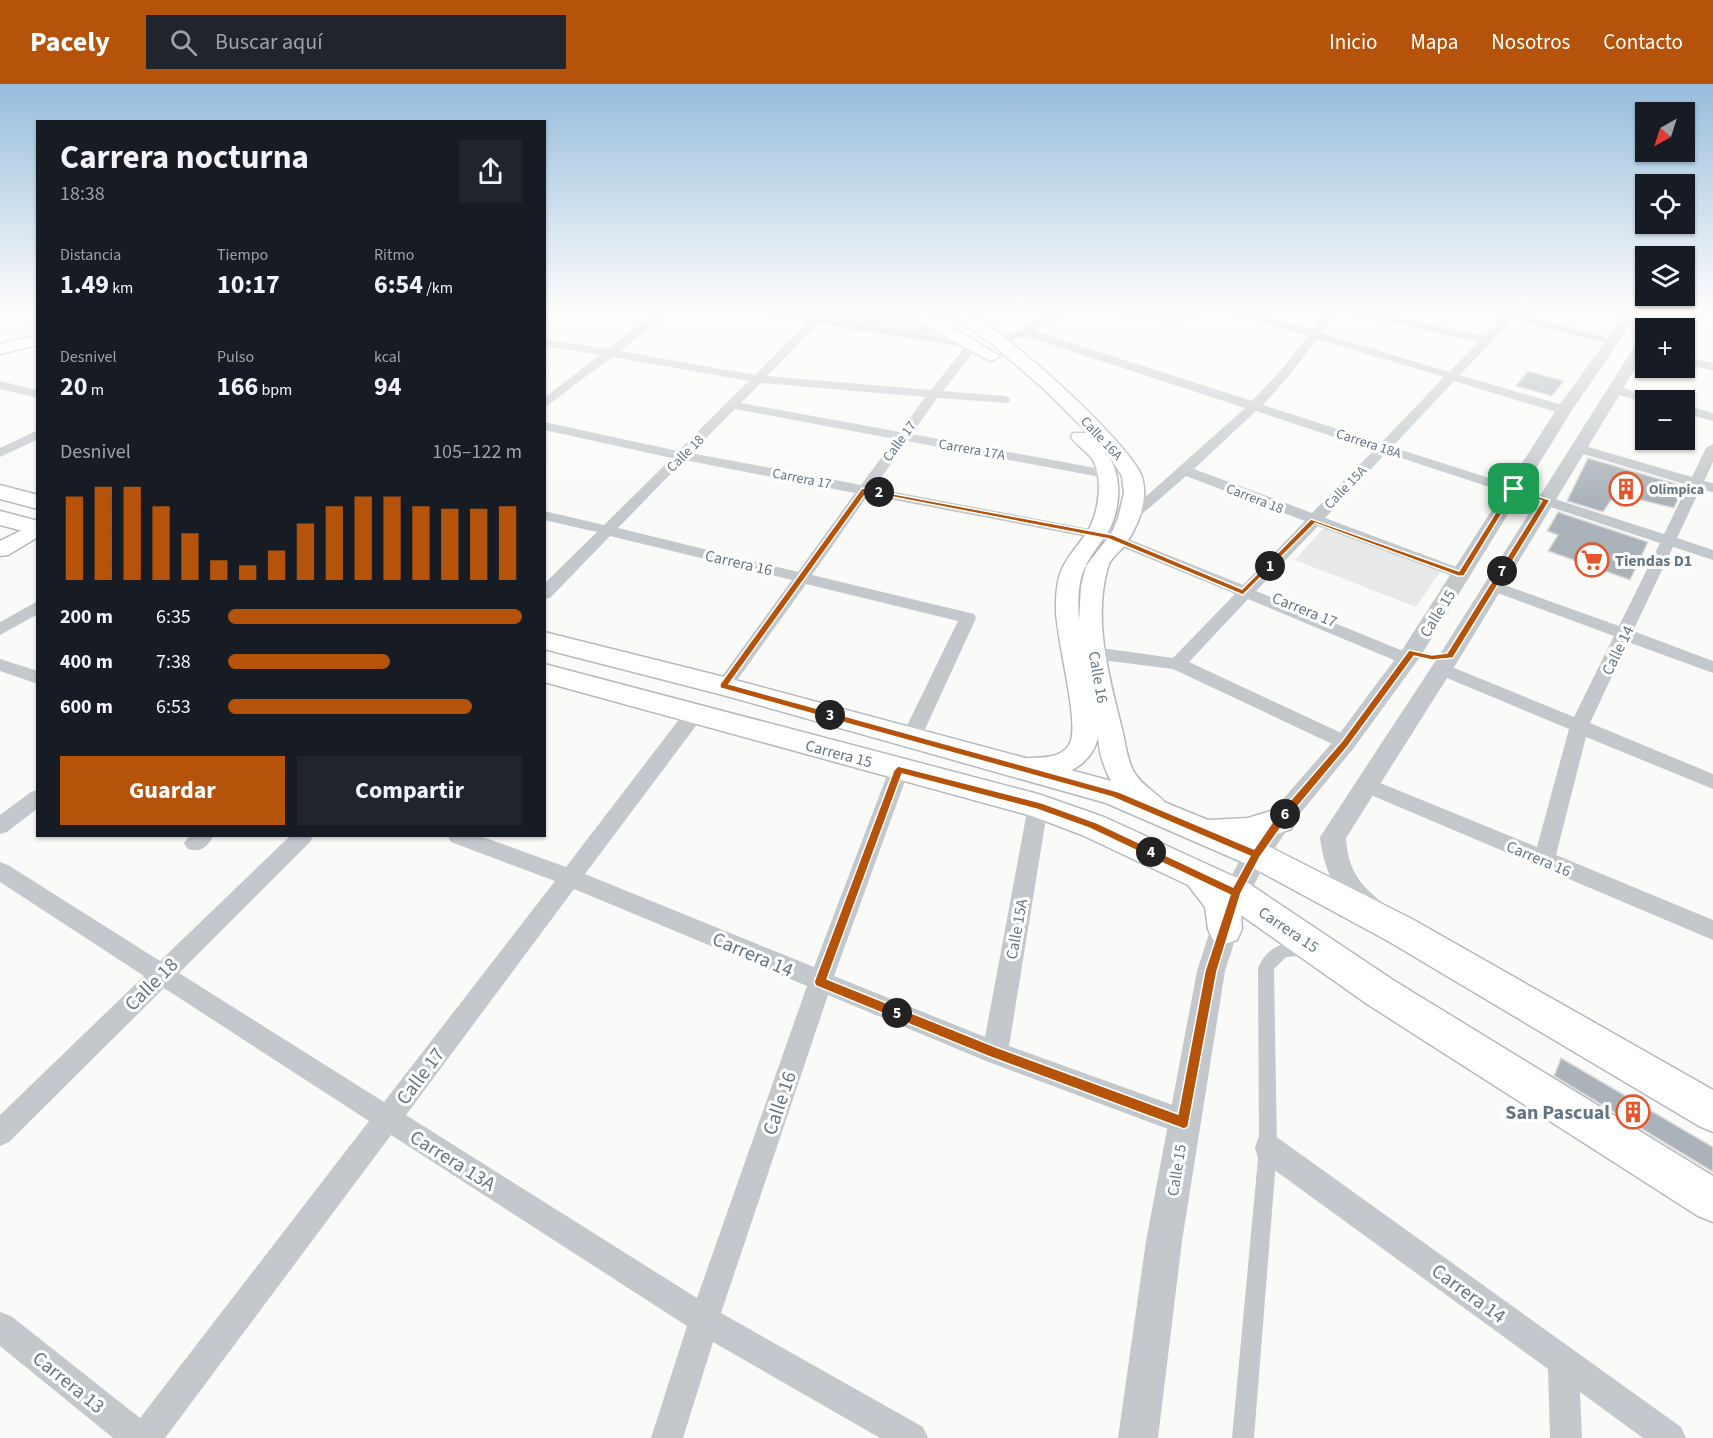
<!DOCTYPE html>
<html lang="es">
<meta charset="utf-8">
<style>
:root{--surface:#171b24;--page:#20242c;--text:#f1f3f6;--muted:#9ea1a6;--accent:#b45309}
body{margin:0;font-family:"Source Sans 3",sans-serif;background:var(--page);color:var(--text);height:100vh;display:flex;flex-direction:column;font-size:22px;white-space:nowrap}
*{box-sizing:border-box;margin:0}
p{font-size:20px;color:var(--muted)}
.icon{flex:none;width:33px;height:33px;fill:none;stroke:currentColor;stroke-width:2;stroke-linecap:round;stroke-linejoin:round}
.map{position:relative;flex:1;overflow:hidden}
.sheet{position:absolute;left:36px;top:36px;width:510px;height:717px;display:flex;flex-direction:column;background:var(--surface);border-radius:0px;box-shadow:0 2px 4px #0004}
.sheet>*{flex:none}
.needle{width:39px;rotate:219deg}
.tools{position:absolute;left:1635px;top:18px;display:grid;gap:12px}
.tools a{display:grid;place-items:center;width:60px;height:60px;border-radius:0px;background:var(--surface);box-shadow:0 2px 4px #0004;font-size:30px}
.pin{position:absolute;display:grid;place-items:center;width:51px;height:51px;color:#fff;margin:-26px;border-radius:12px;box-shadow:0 3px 9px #0006}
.km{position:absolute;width:30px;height:30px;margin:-15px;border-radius:50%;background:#222;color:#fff;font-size:16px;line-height:30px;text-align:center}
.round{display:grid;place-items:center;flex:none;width:63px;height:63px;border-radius:0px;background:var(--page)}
.headline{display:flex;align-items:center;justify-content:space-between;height:102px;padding:0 24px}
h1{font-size:33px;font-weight:700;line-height:45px}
.stats{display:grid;grid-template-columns:repeat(3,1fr);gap:9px;height:102px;padding:6px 24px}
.stats div{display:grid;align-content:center}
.stats b{font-size:26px;font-weight:700}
.stats small{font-size:16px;font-weight:400}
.stats p{font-size:16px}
.chart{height:168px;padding:12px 24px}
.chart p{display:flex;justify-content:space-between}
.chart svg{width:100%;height:108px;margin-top:6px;stroke:var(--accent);stroke-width:6}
.cta{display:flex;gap:12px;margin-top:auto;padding:12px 24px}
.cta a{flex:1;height:69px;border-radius:0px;background:var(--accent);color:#fff;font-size:24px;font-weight:700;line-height:69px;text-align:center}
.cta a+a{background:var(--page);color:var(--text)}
ul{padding:0 24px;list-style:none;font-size:20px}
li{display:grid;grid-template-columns:96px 72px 1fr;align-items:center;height:45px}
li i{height:15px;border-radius:8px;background:var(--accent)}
header{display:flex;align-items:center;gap:36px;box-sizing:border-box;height:84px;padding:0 30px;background:var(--accent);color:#fff}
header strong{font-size:28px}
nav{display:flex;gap:33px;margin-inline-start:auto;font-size:21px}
.search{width:420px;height:54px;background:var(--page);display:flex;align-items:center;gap:15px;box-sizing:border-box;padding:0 21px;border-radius:0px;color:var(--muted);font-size:22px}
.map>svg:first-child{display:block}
.built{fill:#e8e9e9}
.green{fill:#dadfd7}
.building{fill:#aab3b9;stroke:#dcdcda;stroke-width:1.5}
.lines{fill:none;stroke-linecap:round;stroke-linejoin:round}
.secondary-casing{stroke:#b3babf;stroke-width:3}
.primary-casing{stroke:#b5babe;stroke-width:3}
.pedestrian{fill:#c3c8cc;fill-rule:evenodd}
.minor{fill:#c3c8cc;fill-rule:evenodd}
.tertiary{fill:#c3c8cc;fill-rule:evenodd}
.secondary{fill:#fff;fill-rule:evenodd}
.primary{fill:#fff;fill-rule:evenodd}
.route{fill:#b45309;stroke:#fff;stroke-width:1.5;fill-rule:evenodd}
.labels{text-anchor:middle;stroke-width:6;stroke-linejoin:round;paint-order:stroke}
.far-street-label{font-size:14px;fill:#657683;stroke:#fff}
.far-poi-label{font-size:14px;font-weight:bold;fill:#657683;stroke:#fff;text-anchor:start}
.poi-label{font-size:16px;font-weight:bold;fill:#657683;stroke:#fff;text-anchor:start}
.street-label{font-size:16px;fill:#657683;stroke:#fff}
.near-street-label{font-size:20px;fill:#657683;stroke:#fff}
.near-poi-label{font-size:20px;font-weight:bold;fill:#657683;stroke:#fff;text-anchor:end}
</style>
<header>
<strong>Pacely</strong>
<div class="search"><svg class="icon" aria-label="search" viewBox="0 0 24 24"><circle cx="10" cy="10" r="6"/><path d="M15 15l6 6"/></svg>Buscar aquí</div>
<nav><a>Inicio</a><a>Mapa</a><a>Nosotros</a><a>Contacto</a></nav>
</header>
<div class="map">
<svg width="1713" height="1354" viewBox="0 0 1713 1354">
<rect width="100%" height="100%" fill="#fafaf8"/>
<polygon class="built" points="1325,442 1442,485 1416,523 1295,476"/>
<polygon class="green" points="830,227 900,227 937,250 935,253 821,236"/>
<g class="building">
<polygon points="1528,287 1564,297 1552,312 1516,302"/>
<polygon points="1588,374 1680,401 1679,413 1674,424 1615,410 1603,428 1567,417"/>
<polygon points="1558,428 1648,458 1630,496 1548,467 1558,451 1547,447"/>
<polygon points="1561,974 1713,1063 1713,1088 1554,992"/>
</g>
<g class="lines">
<g class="secondary-casing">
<g id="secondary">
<polygon points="907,227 925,227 1000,272 992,277 986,275 929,244"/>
<path d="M945 227C950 227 958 226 963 227 996 237 1132 361 1142 393 1149 416 1138 443 1124 462 1119 469 1110 474 1108 483 1092 537 1110 596 1123 649 1126 662 1127 676 1134 688 1143 704 1163 711 1171 727L1167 735C1138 744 1112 705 1104 681 1100 672 1099 662 1098 653 1090 690 1045 700 1013 690L1009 683 1013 676C1031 671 1057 679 1069 661 1082 642 1054 550 1056 521 1056 509 1057 496 1062 485 1069 469 1082 458 1090 443 1099 425 1103 395 1093 376 1087 367 1077 362 1071 353L1073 349H1087C1093 356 1101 361 1106 369 1123 390 1121 425 1108 448 1100 460 1091 470 1085 483 1077 500 1078 520 1079 538L1081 502 1086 482 1111 450 1118 434 1124 409 1122 392 1105 366 1044 305 992 260Z"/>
<polygon points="38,438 38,453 8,471 0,472 0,457"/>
</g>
</g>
<g class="primary-casing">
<g id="primary">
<polygon points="38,251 38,261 0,270 0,260"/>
<polygon points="0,401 38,411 38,425 0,415"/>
<polygon points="0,427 38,437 38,451 0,441"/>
<polygon points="544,548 724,593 1115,698 1208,736 1248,734 1280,724 1291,727 1296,736 1291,745 1258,757 1412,835 1713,1006 1713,1048 1699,1042 1388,857 1244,779 1106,719 723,611 544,565"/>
<polygon points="544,580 1038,710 1104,733 1248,799 1393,896 1713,1092 1713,1138 1698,1132 1367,920 1241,831 1242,845 1237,856 1225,860 1213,856 1208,845 1205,823 1188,801 1082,751 1032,732 544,598"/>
</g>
</g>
<path class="pedestrian" d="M1293 858 1312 861 1314 866 1312 871 1286 873 1274 885 1277 1064 1254 1354H1232L1259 1064 1258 884C1265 868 1276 860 1293 858Z"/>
<g class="minor">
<path d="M658 227H670L620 267 755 291 808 238 752 227H781L813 233 821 228 826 231 824 234 977 259V263L943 307 1004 312 1008 313 1010 316 1008 319 937 314 912 350 1106 386 1111 387 1113 390 1111 393 1106 394 907 357 874 404 1116 450 1243 501 1305 437 1186 392 1134 437 1129 438 1122 434 1245 324 1025 252 997 260 991 257 993 255 1021 246 1051 227H1065L1034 247 1252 317 1284 283 1308 252 1226 227H1245L1312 246 1324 227H1335L1321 249 1449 288 1478 258 1339 227H1362L1484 252 1503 232 1495 230 1494 227H1519L1518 230 1616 256 1618 258 1612 261 1513 235 1460 291 1569 323 1570 326 1569 329H1559L1454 297 1392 363 1664 450 1688 401 1573 367 1571 364 1578 360 1692 393 1706 364 1713 360V378L1704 397 1713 399V408L1700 405 1677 454 1713 466V476L1673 463 1633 547 1713 577V589L1628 558 1590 639 1713 690V705L1586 653 1556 771 1713 836V856L1359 706 1356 701 1359 696 1366 694 1373 696 1537 763 1569 645 1435 589 1432 585 1435 581H1447L1574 633 1614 552 1487 505 1485 502 1487 499H1499L1619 542 1660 459 1386 369 1325 434 1467 487 1469 490 1467 493H1455L1318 442 1256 507 1413 571 1416 575 1413 579H1401L1248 515 1189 578 1352 654 1355 659 1352 664 1345 666 1173 585 1094 575 1088 573 1085 569 1088 565 1094 563 1173 574 1235 510 1107 457 868 411 812 491 974 530 976 534 921 654 918 659 911 661 904 659 901 654 958 537 806 500 730 606H718L715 602 792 496 610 452 550 514 544 515V500L597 448 544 436V427L604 441 672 374 544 346V338L678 367 749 297 612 273 544 324V314L600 271 544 262V255L608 265ZM818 240 965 263 931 306 767 292ZM1317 255 1444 293 1381 359 1263 321 1292 288ZM761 299 925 313 900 348 741 319ZM735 325 895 355 861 401 691 369ZM1256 327 1374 366 1312 429 1194 385ZM684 376 855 409 798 488 618 444Z"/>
<polygon points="1112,227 1142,227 1178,233 1185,231 1185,227 1195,227 1195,233 1178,239 1117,230"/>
<polygon points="1684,272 1713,279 1713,287 1684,279"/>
<polygon points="0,297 38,306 38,314 0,305"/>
<polygon points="1614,302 1657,313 1659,316 1646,318 1610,309 1608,306"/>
<polygon points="1684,321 1713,329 1713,337 1684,329"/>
<polygon points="38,346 38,355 0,373 0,364"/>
<polygon points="38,517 38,530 0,551 0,538"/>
<polygon points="0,575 38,587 38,600 0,587"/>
<path d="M694 624 701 625 703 630 701 635 585 790 814 883 889 686 892 681 899 679 906 681 909 686 834 892 985 953 1028 722 1031 717 1038 714 1045 717 1048 722 1009 962 1184 1025 1193 1029 1197 1038 1193 1047 1184 1051 986 977 828 911 721 1229 923 1343 928 1354H880L713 1258 683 1354H651L687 1242 391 1051 165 1354H113L0 1262V1228L11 1232 140 1334 369 1037 164 904 9 1058 0 1062V1031L144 892 0 798V778L8 781 160 877 290 752H313L310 758 179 889 384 1018 555 797 451 758 448 752H480L566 783 687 625ZM574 805 807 902 697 1214 406 1031Z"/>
<polygon points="38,706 38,724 7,748 0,750 0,731 31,708"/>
<path d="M189 752H213C208 763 200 769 188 765L184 759Z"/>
<polygon points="1268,1051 1278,1054 1681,1343 1686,1354 1643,1354 1580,1308 1582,1354 1550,1354 1548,1285 1258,1074 1255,1064 1258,1054"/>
</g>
<g class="tertiary">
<polygon points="1627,227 1640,227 1572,326 1420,573 1353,665 1289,743 1266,777 1250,809 1225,887 1182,1157 1158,1354 1118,1354 1146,1157 1197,887 1222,809 1247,763 1271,729 1337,653 1404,563 1556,326"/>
<polygon points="1655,227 1668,227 1659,244 1646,245"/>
<path d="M1646 251V267L1461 572 1346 754C1347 773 1352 789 1365 803 1372 811 1380 815 1385 825L1381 833C1345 846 1322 780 1320 753L1442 567 1639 255Z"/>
</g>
<use href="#secondary" class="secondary"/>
<use href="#primary" class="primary"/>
</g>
<linearGradient id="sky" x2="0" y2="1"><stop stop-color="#96bcdc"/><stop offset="0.54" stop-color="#fdfdfc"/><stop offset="1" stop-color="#fdfdfc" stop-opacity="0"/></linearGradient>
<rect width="1713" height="417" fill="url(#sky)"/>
<path class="route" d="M862 404 1113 451 1242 505 1311 435 1459 487 1511 404 1550 416 1453 574 1432 576 1414 572 1348 662 1284 739 1260 773 1241 809 1217 887 1188 1043 1184 1045 990 973 816 902 814 898 894 686 898 682 1042 719 1097 739 1233 803 1250 772 1112 713 720 604V600ZM867 408 1109 455 1243 511 1315 439 1458 492H1464L1515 408 1542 417 1447 569 1432 571 1409 566 1342 657 1276 733 1254 765 1119 708 729 600ZM902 690 1036 725 1089 744 1230 811 1205 887 1178 1030 996 963 827 895Z"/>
<defs>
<g id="building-ring" transform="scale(1.725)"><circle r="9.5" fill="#fff" stroke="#e4572e" stroke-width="1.5"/><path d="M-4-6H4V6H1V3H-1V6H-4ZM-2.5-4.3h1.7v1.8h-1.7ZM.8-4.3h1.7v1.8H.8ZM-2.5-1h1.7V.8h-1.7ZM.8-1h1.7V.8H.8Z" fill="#e4572e"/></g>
<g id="supermarket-ring" transform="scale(1.725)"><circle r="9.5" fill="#fff" stroke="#e4572e" stroke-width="1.5"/><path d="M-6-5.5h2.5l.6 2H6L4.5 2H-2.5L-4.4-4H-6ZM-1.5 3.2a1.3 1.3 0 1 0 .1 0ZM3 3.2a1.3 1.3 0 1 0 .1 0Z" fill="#e4572e"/></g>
</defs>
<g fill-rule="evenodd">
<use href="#building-ring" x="1626" y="405"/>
<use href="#supermarket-ring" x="1592" y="476"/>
<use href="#building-ring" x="1633" y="1028"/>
</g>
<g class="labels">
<g class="far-street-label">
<text transform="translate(1102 354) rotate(47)" y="5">Calle 16A</text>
<text transform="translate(899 357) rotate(-54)" y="5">Calle 17</text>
<text transform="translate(1369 359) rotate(18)" y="5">Carrera 18A</text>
<text transform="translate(972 365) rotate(10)" y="5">Carrera 17A</text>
<text transform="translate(685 369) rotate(-45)" y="5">Calle 18</text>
<text transform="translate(802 394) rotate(11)" y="5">Carrera 17</text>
<text transform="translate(1345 403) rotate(-46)" y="5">Calle 15A</text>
<text transform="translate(1255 414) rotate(21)" y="5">Carrera 18</text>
</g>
<g class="far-poi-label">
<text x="1649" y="410">Olimpica</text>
</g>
<g class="poi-label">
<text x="1615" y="482">Tiendas D1</text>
</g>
<g class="street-label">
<text transform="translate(739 478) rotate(13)" y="6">Carrera 16</text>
<text transform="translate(1305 525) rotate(22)" y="6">Carrera 17</text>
<text transform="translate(1437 529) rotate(-58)" y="6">Calle 15</text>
<text transform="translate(1617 566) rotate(-64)" y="6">Calle 14</text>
<text transform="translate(1099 593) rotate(80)" y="6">Calle 16</text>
<text transform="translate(839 669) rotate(15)" y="6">Carrera 15</text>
<text transform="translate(1539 774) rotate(23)" y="6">Carrera 16</text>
<text transform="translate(1016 845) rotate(-80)" y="6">Calle 15A</text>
<text transform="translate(1289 845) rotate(34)" y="6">Carrera 15</text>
<text transform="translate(1176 1086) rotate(-81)" y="6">Calle 15</text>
</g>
<g class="near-street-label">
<text transform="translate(753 870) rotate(23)" y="7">Carrera 14</text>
<text transform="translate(151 900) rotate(-45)" y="7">Calle 18</text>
<text transform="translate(420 992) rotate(-53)" y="7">Calle 17</text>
<text transform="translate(779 1019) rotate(-71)" y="7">Calle 16</text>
<text transform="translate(453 1076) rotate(32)" y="7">Carrera 13A</text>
<text transform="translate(1469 1209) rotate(36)" y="7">Carrera 14</text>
<text transform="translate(69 1298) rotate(39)" y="7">Carrera 13</text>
</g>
<g class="near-poi-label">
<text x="1610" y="1035">San Pascual</text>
</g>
</g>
</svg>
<div class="tools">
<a><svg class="needle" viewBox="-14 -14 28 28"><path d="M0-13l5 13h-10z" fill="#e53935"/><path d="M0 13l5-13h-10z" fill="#9ea1a6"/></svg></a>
<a><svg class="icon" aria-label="locate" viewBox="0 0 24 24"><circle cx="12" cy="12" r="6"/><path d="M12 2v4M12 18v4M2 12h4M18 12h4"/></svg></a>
<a><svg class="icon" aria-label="layers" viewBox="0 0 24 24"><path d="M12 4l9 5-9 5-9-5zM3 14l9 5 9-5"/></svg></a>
<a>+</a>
<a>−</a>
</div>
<div class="pin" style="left:1514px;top:405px;background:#1e9e55"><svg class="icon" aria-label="arrive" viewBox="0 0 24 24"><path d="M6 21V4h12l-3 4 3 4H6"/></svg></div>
<b class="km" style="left:1270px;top:482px">1</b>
<b class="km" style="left:879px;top:408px">2</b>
<b class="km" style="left:830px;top:631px">3</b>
<b class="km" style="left:1151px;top:768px">4</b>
<b class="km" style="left:897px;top:929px">5</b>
<b class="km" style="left:1285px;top:730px">6</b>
<b class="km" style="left:1502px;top:487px">7</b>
<section class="sheet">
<div class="headline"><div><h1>Carrera nocturna</h1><p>18:38</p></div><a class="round"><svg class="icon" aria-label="share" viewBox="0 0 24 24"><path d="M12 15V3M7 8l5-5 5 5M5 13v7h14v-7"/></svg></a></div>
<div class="stats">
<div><p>Distancia</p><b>1.49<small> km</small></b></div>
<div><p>Tiempo</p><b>10:17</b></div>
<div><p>Ritmo</p><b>6:54<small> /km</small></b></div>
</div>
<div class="stats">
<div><p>Desnivel</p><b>20<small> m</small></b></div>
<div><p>Pulso</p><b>166<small> bpm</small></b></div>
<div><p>kcal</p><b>94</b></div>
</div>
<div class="chart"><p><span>Desnivel</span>105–122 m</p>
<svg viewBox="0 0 160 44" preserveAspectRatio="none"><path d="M5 44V10M15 44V6M25 44V6M35 44V14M45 44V25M55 44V36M65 44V38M75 44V32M85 44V21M95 44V14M105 44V10M115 44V10M125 44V14M135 44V15M145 44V15M155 44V14"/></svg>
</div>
<ul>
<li><b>200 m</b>6:35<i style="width:100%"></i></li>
<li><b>400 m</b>7:38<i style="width:55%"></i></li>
<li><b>600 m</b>6:53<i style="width:83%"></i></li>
</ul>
<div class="cta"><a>Guardar</a><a>Compartir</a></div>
</section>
</div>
